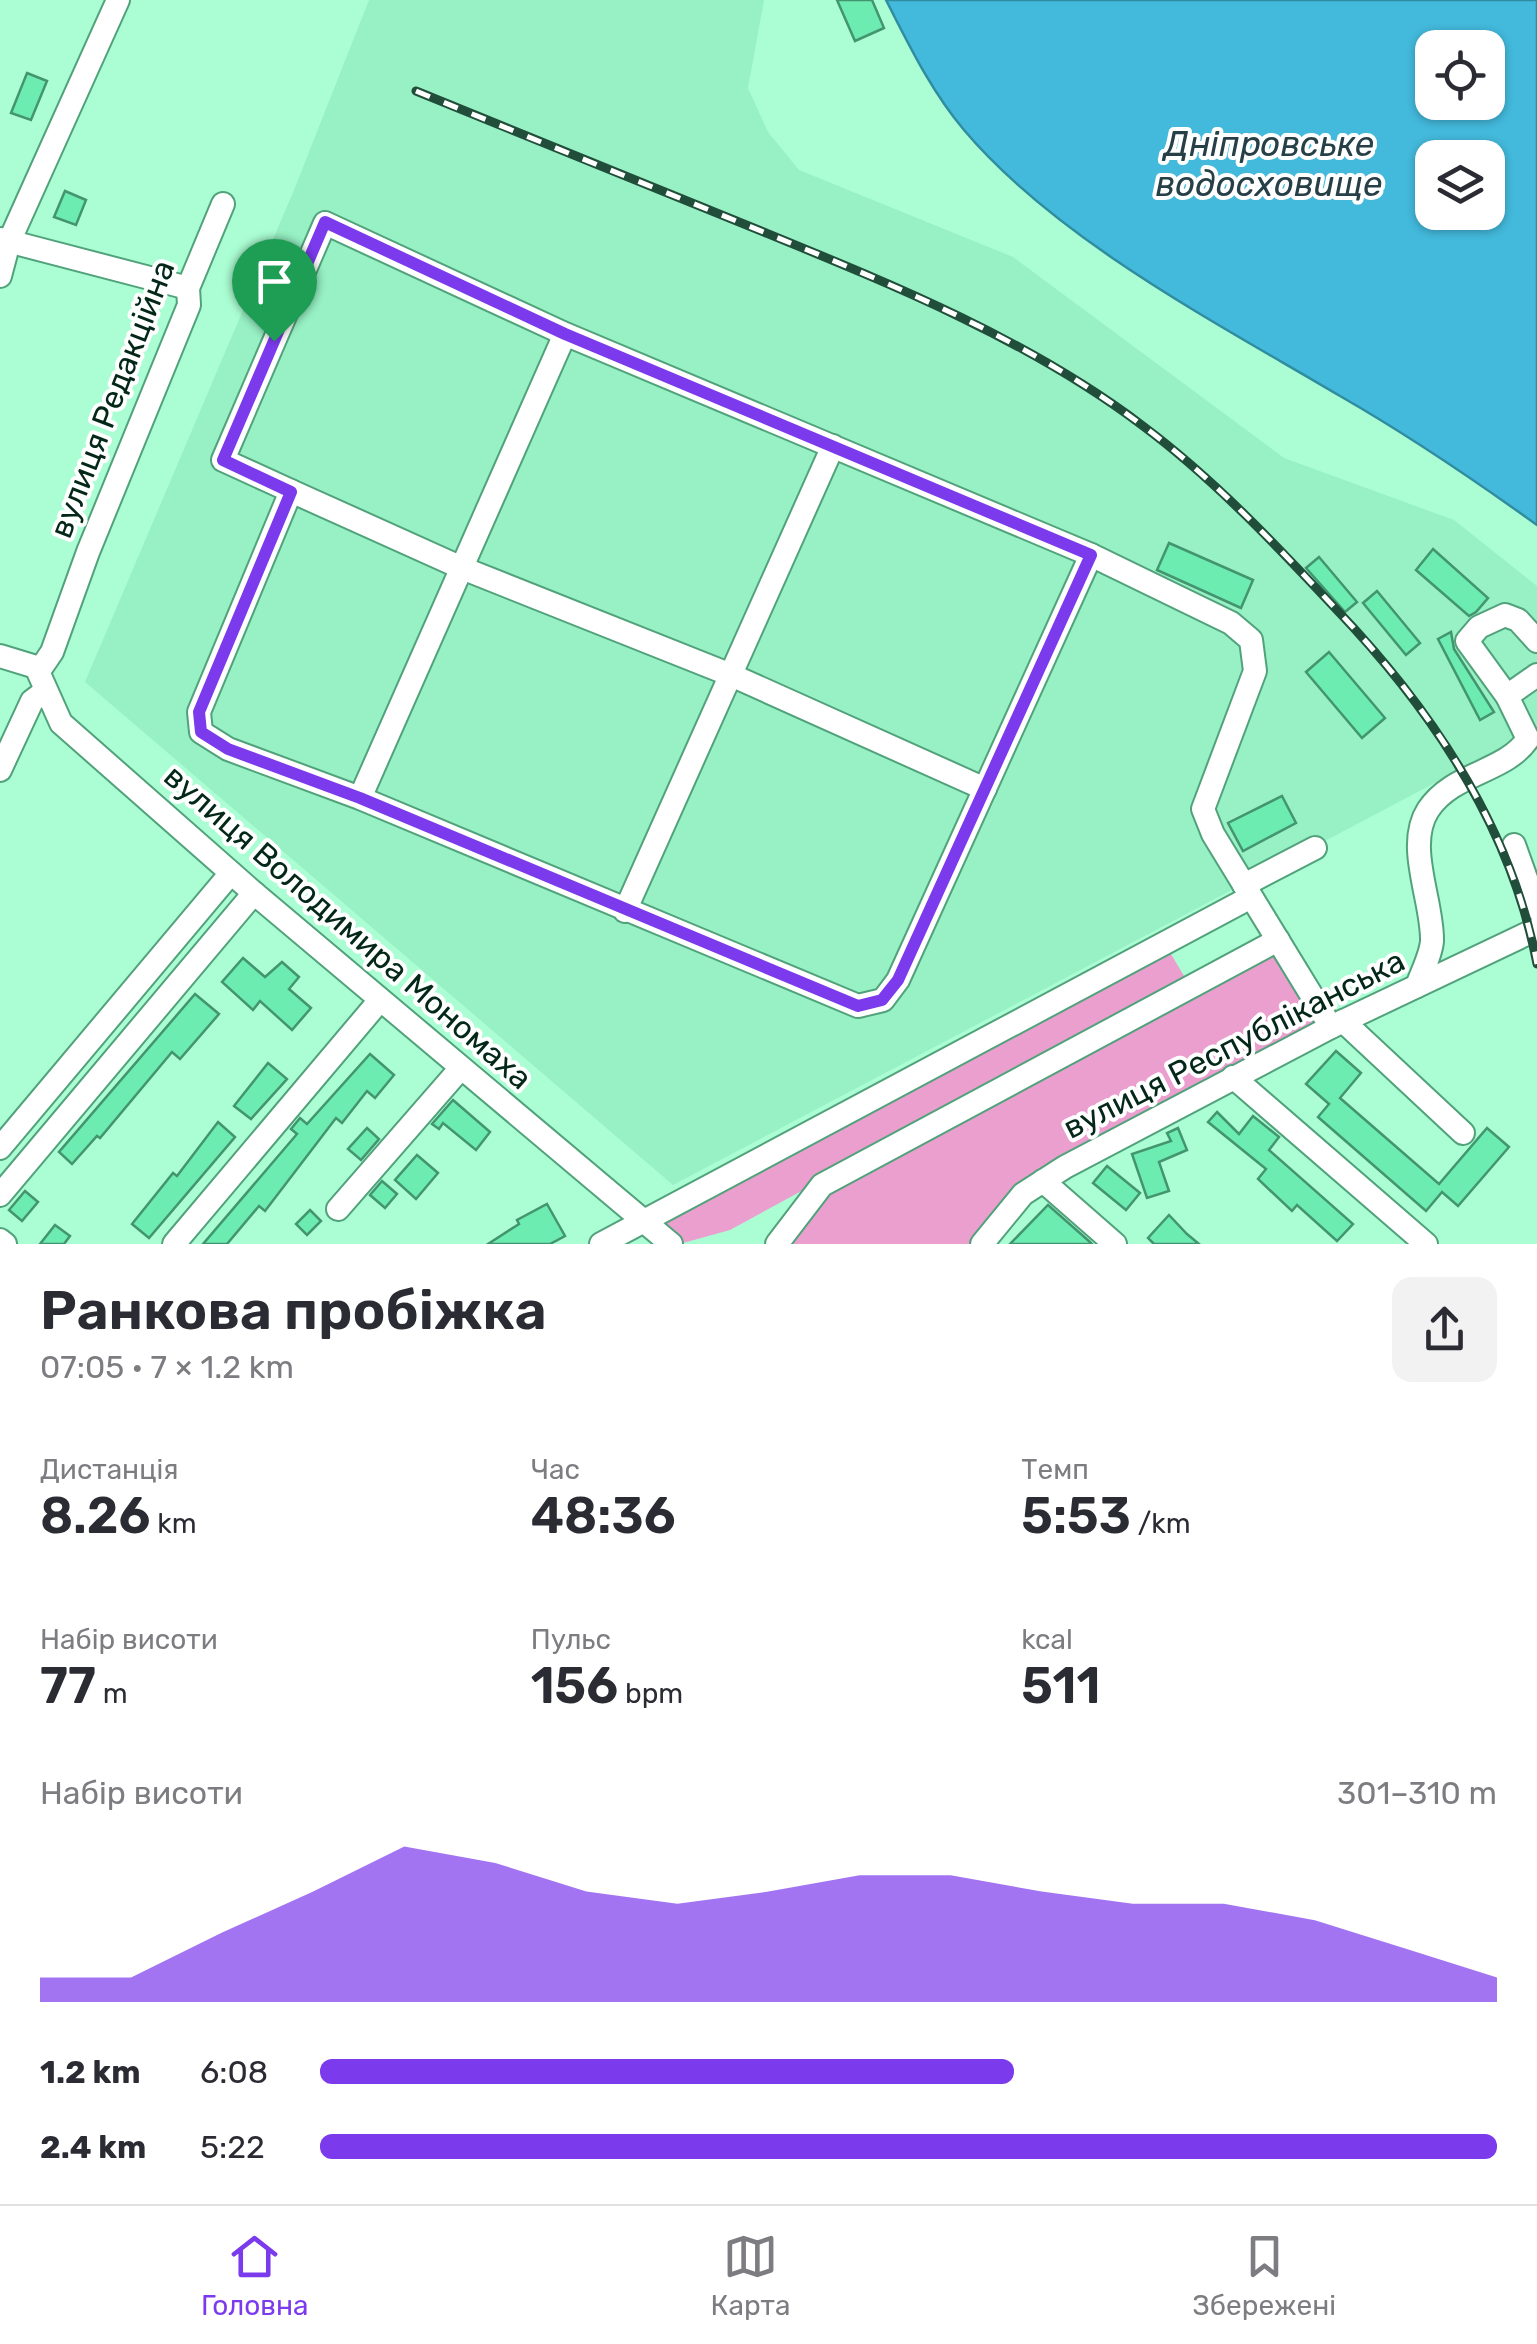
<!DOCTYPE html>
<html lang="uk">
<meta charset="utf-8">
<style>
:root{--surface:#fff;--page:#f2f2f3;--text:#2b2b33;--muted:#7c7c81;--line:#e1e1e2;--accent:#7c3aed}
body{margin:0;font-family:Rubik,sans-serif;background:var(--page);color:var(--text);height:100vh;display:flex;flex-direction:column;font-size:38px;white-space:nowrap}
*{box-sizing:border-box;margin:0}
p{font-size:32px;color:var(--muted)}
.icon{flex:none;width:55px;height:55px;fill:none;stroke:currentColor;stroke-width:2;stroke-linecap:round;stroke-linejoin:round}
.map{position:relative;height:1244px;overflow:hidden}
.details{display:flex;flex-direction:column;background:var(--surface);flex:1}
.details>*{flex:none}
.buttons{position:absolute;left:1415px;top:30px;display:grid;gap:20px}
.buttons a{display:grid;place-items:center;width:90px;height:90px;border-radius:20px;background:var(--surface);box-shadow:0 2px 8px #0004;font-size:50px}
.pin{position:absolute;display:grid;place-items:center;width:85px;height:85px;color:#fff;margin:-102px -42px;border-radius:50% 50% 50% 0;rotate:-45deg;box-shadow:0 0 10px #0007}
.pin .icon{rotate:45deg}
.round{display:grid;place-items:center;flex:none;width:105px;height:105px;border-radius:20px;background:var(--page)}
.head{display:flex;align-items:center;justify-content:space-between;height:170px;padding:0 40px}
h1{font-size:55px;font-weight:600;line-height:75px}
.figures{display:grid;grid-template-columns:repeat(3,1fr);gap:15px;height:170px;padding:10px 40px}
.figures div{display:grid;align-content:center}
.figures b{font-size:50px;font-weight:600}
.figures small{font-size:28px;font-weight:400}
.figures p{font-size:28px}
.chart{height:280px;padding:20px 40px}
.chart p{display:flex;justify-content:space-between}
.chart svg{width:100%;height:180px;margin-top:10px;fill:var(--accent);opacity:.7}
ul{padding:0 40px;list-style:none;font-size:32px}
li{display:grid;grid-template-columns:160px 120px 1fr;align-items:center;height:75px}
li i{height:25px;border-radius:12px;background:var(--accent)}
.tabs{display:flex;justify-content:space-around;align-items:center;height:140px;border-top:2px solid var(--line);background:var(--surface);font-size:28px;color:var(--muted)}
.tabs a{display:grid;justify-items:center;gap:5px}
.tabs .current{color:var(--accent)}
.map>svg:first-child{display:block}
.built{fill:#97f1c4}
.green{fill:#ea9fcf}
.water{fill:#43b9db;stroke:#308da0;stroke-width:2.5;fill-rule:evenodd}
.building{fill:#6cecb1;stroke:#43956f;stroke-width:2.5}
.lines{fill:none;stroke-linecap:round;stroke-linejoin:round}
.minor-casing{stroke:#51a27b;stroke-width:26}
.minor{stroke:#fff;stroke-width:22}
.rail-casing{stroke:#214e3a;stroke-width:9}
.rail{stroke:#fff;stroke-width:5;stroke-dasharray:15;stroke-linecap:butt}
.route-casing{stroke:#fff;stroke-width:20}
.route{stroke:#7c3aed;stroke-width:12}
.labels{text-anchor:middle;stroke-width:8;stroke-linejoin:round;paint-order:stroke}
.street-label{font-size:32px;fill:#032718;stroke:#fff}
.water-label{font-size:35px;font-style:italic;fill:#274048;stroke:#fff}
</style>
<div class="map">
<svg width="1537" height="1244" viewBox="0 0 1537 1244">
<rect width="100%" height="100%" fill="#abfed3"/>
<polygon class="built" points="369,0 764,0 748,88 768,132 799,170 1013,257 1284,458 1454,520 1537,586 1537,729 673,1185 85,682 294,190"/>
<g class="green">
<polygon points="1168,949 1187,981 730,1230 683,1243 653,1222"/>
<polygon points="1277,950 1322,1024 1023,1182 971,1244 793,1244 823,1195"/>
</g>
<path class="water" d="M886 0H1537V525C1473 479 1408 435 1340 396 1217 323 1057 240 964 130 931 91 909 45 886 0ZM1432 48H1488V102H1432ZM1432 158H1488V212H1432Z"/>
<g class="building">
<polygon points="837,0 872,0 884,28 855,41"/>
<polygon points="27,73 47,81 31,120 11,113"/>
<polygon points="65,191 86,200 76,225 54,217"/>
<polygon points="1169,543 1253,580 1241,608 1157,570"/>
<polygon points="1433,549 1488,598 1476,612 1469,616 1416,570"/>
<polygon points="1319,557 1357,602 1345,612 1306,568"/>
<polygon points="1377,591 1420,643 1406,655 1363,603"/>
<polygon points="1451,632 1454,649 1494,712 1480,720 1438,639"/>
<polygon points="1329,652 1385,718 1362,738 1306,672"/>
<polygon points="1282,796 1296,823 1243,851 1228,823"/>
<polygon points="243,958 265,977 282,962 299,977 289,989 311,1008 292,1030 260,1001 253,1010 222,982"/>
<polygon points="195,994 219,1014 180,1059 172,1052 100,1138 97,1136 72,1164 59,1152"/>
<polygon points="1336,1051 1361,1073 1340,1098 1439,1184 1487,1128 1509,1147 1458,1206 1442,1192 1426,1211 1318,1117 1329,1104 1306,1084"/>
<polygon points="370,1054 394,1075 375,1098 367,1091 342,1123 336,1118 265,1211 259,1206 227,1244 203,1244 297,1134 291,1129 300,1118 307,1124"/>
<polygon points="268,1063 287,1079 251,1119 234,1106"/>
<polygon points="453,1100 490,1132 476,1150 443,1123 439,1129 432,1124"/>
<polygon points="1217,1112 1239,1134 1253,1116 1279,1137 1269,1150 1353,1224 1337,1241 1297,1205 1292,1211 1258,1179 1266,1169 1208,1122"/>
<polygon points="218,1122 235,1137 149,1238 132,1224 173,1173 177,1176"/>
<polygon points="367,1128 379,1139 361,1160 348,1149"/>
<polygon points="1178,1128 1187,1150 1159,1162 1169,1191 1147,1198 1132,1154 1171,1141 1167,1133"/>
<polygon points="417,1155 438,1173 416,1199 395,1180"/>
<polygon points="1107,1166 1140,1193 1126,1210 1093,1183"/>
<polygon points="382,1181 397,1194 385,1208 370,1195"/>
<polygon points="25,1191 38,1202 22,1221 9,1210"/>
<polygon points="547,1204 565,1236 550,1244 488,1244 519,1224 517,1220"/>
<polygon points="1048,1205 1090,1242 1092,1244 1010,1244"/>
<polygon points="310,1210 321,1221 307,1235 296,1224"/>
<polygon points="1169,1215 1187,1234 1199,1244 1154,1244 1148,1238"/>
<polygon points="55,1225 70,1236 64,1244 40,1244"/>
</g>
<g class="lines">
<g class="minor-casing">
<g id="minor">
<polyline points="0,239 188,288"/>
<polyline points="0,276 9,242 118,0"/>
<polyline points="291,491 462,568 731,675 985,789"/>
<polyline points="1091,555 1231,623 1251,640 1255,671 1203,809 1213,834 1331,1027"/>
<polyline points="0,656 36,667 61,723 254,893 671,1244"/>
<polyline points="39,671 52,652 88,552 189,305 188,288 223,204"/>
<polyline points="1507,696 1537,675"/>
<polyline points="0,770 32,701 44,692"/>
<polyline points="360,798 228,749 201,732 199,712 291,491 223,460 325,223 565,334 1091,555 898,980 883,1000 858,1006 360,798 565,334"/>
<polyline points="1514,845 1537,909"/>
<polyline points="1244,885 1315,848"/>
<polyline points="625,911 833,446"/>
<path d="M1417 986C1422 972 1431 955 1432 941 1433 901 1405 846 1428 810 1453 772 1505 773 1528 739L1507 696 1467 641 1479 627 1505 615 1518 620 1537 641"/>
<polyline points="1343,1021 1463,1133"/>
<polyline points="1233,1077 1426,1244"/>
<polyline points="0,1148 231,873"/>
<polyline points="1043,1181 1115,1244"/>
<polyline points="0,1195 254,893"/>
<polyline points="338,1209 460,1069"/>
<polyline points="0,1240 5,1244"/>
<polyline points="174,1244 380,1000"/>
<polyline points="601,1244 1251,897"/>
<polyline points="777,1244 822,1185 1278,940"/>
<polyline points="982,1244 1023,1194 1065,1167 1331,1027 1537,929"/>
</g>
</g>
<use href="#minor" class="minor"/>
<g class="rail-casing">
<path id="rail" d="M416 91C533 139 650 186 766 233 896 286 1031 341 1143 426 1214 479 1275 544 1335 608 1430 707 1511 826 1537 964"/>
</g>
<use href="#rail" class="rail"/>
</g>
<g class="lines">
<g class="route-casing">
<polygon id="route" points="325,222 565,334 1091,555 898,980 882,1000 858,1006 360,798 228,749 201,732 199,712 291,492 223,460"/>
</g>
<use href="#route" class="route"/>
</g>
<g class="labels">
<g class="street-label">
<text transform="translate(112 399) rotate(-69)" y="11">вулиця Редакційна</text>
<text transform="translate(348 927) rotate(41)" y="11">вулиця Володимира Мономаха</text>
<text transform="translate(1234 1044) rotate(-27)" y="11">вулиця Республіканська</text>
</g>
<g class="water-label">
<text x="1269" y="156">Дніпровське<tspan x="1269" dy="40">водосховище</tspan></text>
</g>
</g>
</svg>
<div class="buttons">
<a><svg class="icon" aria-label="locate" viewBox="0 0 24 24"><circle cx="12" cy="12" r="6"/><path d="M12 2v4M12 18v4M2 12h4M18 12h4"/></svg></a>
<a><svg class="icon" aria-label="layers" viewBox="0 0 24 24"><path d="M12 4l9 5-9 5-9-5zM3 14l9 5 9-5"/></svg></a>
</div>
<div class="pin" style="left:274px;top:341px;background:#1e9e55"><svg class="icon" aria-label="arrive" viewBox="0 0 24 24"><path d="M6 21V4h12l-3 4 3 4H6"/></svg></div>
</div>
<section class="details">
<div class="head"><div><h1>Ранкова пробіжка</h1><p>07:05 · 7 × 1.2 km</p></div><a class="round"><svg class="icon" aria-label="share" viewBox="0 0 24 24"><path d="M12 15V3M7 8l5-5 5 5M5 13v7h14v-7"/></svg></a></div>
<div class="figures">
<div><p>Дистанція</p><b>8.26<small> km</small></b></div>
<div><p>Час</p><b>48:36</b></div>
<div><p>Темп</p><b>5:53<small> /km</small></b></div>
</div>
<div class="figures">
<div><p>Набір висоти</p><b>77<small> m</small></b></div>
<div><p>Пульс</p><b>156<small> bpm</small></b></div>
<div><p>kcal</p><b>511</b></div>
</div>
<div class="chart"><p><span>Набір висоти</span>301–310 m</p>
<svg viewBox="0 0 160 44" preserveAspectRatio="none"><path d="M0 44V38L10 38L20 27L30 17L40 6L50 10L60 17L70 20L80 17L90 13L100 13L110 17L120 20L130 20L140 24L150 31L160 38V44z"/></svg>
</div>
<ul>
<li><b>1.2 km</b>6:08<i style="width:59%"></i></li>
<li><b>2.4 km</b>5:22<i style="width:100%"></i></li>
</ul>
</section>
<nav class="tabs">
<a class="current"><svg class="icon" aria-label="home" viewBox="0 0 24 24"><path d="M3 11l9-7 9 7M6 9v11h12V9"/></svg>Головна</a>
<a><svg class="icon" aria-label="map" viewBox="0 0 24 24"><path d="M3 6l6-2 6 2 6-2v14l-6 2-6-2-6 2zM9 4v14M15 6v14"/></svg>Карта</a>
<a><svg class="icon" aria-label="saved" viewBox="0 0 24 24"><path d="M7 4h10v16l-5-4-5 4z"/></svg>Збережені</a>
</nav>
